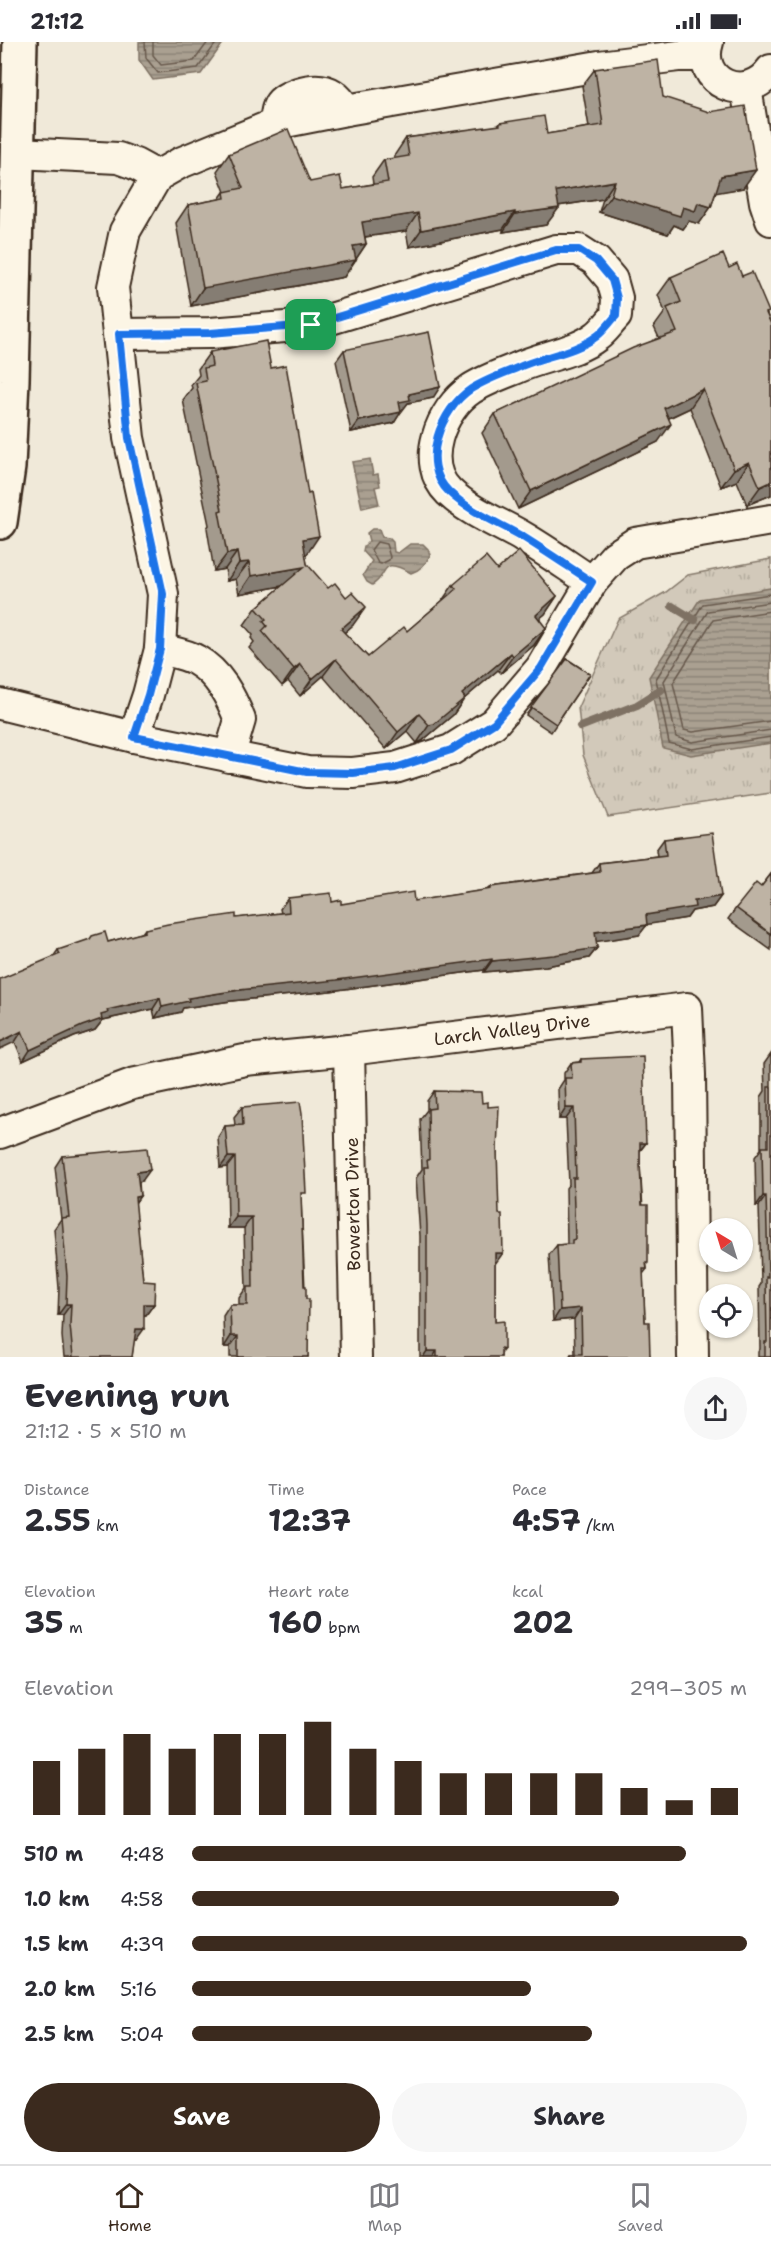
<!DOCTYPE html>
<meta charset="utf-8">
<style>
:root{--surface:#fff;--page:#f7f7f7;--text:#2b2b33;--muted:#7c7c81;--line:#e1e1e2;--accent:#3b2a1e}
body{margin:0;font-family:"Shantell Sans",sans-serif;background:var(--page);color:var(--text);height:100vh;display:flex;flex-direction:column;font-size:22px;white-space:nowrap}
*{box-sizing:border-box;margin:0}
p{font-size:20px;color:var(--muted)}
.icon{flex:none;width:33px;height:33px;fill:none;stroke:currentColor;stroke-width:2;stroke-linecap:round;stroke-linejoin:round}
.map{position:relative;height:1315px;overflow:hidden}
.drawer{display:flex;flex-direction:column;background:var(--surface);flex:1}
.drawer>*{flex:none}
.needle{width:39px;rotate:322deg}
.tools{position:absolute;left:699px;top:1176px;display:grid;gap:12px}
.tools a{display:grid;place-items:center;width:54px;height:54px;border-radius:50%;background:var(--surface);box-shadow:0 2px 4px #0004;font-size:30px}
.pin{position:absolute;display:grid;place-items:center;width:51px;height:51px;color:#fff;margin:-26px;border-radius:12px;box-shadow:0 3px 9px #0006}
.round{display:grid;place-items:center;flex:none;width:63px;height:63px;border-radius:32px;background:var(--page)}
.headline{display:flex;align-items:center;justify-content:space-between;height:102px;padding:0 24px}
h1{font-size:33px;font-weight:700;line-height:45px}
.metrics{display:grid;grid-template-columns:repeat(3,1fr);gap:9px;height:102px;padding:6px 24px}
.metrics div{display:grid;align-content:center}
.metrics b{font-size:30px;font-weight:700}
.metrics small{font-size:16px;font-weight:400}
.metrics p{font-size:16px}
.chart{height:168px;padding:12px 24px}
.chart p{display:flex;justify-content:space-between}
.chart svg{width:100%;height:108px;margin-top:6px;stroke:var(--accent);stroke-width:6}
.action{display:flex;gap:12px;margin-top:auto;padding:12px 24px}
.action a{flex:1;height:69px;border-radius:36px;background:var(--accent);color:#fff;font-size:24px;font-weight:700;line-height:69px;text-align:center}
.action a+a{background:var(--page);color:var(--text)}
ul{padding:0 24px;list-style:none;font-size:20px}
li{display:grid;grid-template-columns:96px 72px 1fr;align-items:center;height:45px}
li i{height:15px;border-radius:8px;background:var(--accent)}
.status{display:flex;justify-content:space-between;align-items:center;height:42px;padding:0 30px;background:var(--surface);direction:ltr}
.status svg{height:16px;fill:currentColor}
.dock{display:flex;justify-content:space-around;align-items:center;height:84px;border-top:2px solid var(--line);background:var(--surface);font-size:16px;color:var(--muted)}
.dock a{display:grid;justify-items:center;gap:3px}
.dock .on{color:var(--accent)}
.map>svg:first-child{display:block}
.park{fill:url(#park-tufts);stroke:#867a6c;stroke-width:1.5}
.water{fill:url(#water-rules);stroke:#7e7163;stroke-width:1.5}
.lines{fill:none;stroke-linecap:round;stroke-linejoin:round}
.shore{stroke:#67594c;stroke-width:1.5}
.stream{stroke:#7e7163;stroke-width:8}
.minor-casing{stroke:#3b2a1e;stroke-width:34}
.major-casing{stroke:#3b2a1e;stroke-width:38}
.minor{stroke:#fcf5e5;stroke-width:30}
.major{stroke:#fcf5e5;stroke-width:33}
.wall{fill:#a39a8d;stroke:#3b2a1e;stroke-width:1.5}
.shaded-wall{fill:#857d73;stroke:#3b2a1e;stroke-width:1.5}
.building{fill:#beb3a4;stroke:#3b2a1e;stroke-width:1.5}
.route-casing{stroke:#fff;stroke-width:12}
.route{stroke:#1a73e8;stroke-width:8}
.labels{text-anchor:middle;stroke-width:4.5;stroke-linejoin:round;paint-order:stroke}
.street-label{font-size:18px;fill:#3b2a1e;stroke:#fcf5e5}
</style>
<div class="status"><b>21:12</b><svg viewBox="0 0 49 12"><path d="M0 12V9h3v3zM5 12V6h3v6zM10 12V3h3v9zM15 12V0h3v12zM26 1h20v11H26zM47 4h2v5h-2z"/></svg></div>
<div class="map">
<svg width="771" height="1315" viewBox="0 0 771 1315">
<defs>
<pattern id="park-tufts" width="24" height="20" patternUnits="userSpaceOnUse" patternTransform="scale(1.5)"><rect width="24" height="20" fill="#d2c9ba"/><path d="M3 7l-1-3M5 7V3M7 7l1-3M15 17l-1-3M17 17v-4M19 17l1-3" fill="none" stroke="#b5ad9f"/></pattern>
<pattern id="water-rules" width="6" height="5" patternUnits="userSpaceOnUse" patternTransform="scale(1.5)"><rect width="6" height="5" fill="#aaa091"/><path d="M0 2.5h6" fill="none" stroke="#8c8376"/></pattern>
</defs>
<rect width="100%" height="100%" fill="#f0e9d9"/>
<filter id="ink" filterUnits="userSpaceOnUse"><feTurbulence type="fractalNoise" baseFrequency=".0167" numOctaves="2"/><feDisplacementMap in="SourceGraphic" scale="12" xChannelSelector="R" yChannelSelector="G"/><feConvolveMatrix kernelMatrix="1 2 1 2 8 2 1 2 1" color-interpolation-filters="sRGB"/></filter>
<g filter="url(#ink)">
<polygon class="park" points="771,517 771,751 608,775 583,713 578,665 618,577 666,550 688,533"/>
<g class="water">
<polygon points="139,0 224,0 201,32 153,38 139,18"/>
<polygon points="370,417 373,433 378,432 380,444 375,445 379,462 362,466 352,420"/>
<path d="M372 487H379L382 495 389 496 393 500 394 510 398 511 410 502H423L428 507 430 513C426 522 421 528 411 531 378 513 390 533 372 543L367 540 363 533 372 519 363 509 364 504 369 499 367 491Z"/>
<polygon points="771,546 771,701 691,713 663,706 649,635 700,557"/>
</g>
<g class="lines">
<g class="shore">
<polyline points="145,0 146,16 158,31 198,26 217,0"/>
<polyline points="153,0 153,13 161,23 194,19 208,0"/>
<polygon points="377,500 386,502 390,515 389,518 381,522 378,521 371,508"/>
<polyline points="771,552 703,562 656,637 669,701 692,707 771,695"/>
<polyline points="771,560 708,569 664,639 676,695 692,700 771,688"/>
<polyline points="771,569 713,578 673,641 684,688 693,690 771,679"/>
</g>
<g class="stream">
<polyline points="672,564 695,578"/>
<polyline points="580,685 637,663 661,648"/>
</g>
<g class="minor-casing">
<g id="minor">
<path d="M708 0C695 41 746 63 771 28"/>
<polyline points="746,46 765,160 771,178"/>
<path d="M275 82C276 75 276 65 281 60 286 55 293 53 298 51 320 44 335 48 346 68"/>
<polyline points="17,111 118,116 135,122 157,134"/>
<path d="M119 292 210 291 311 283 556 208H579L596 219 612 238 617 256 616 274C610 280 604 289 597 294 575 311 542 314 517 326 502 332 485 338 471 347 441 367 419 421 449 450 470 470 499 481 523 495 547 509 569 525 592 540"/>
<path d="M160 607C171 610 186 612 196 618 219 631 231 655 240 678L229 715"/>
<polyline points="0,662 134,695 307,730 353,731 395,726 451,708 494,681 541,626 592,540 615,514 635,501 771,478"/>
<polyline points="134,695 148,653 160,607 163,552 129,396 113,245 125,189 157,134 180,121 275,82 346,68 599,24 679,14 705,14"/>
<polyline points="349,1008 356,1315"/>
<polyline points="0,1091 132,1042 245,1018 349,1008 687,966 690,1033 693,1315"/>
</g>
</g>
<g class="major-casing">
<polyline id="major" points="0,480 8,425 12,338 20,0"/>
</g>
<use href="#minor" class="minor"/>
<use href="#major" class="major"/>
</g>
<g class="wall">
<polygon points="595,27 663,55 743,146 716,150 711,165 699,182 689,179 683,187 674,183 668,192 599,170 603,157 558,164 546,183 503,190 503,187 409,205 406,189 365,195 366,202 344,235 191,264 176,181 188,163 219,157 224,150 225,150 217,129 229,112 310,140 343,147 373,142 372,135 384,118 394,116 394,114 406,96 498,84 500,81 547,92 589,85 582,44"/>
<polygon points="729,226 742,234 767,272 771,282 771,453 747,463 737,439 721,445 690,366 669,376 658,400 518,467 482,391 495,372 659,296 654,285 665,270 658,253 671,235"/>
<polygon points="344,308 433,356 408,361 401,369 394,381 351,390 336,319"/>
<polygon points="210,310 307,512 305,512 307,522 353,583 344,591 368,615 407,589 442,559 453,543 497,528 557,554 545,572 539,577 534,603 501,631 498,628 464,657 453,673 422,699 417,701 407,689 386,707 323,634 300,654 288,639 282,644 249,606 254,600 251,596 253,593 244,583 256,566 282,544 239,552 236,537 227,539 225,527 214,529 207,486 209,483 183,358 192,346 191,343 199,333 198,327"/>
<polygon points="567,617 590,632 551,690 526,673"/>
<polygon points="664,797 721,854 713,865 692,869 687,876 647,882 639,893 596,899 597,906 589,916 546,924 484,930 484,928 330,949 231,959 183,966 181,970 155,976 153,967 103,978 95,988 74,995 23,1019 15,1000 53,915 58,908 108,900 142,891 145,887 281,871 280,867 288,856 332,860 341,862 414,859 488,848 491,845 592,831 599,821 657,814 656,808"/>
<polygon points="771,832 771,908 728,877 736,866 761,845"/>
<polygon points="771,1012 771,1315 758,1315 758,1310 760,1307 759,1245 761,1242 760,1197 759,1164 756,1164 755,1115 761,1107 761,1055 765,1049 764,1022"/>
<polygon points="581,1017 646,1101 640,1109 640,1123 647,1227 643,1232 645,1280 650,1315 569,1315 571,1312 575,1312 574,1277 553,1279 549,1213 557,1203 567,1202 566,1146 569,1142 566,1077 559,1077 558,1047 564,1038 564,1031 571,1021 579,1020"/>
<polygon points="434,1049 482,1061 488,1065 497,1108 495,1222 495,1280 504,1307 501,1311 501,1315 420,1315 420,1194 416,1136 422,1127 420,1077 427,1068 427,1059"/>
<polygon points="242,1065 301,1158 308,1315 230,1315 230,1305 224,1305 223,1274 230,1263 239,1263 239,1256 246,1246 244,1186 228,1186 227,1125 220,1126 218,1095 225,1084 235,1083 234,1075"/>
<polygon points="62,1114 142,1139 139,1140 140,1154 135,1161 143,1239 154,1262 146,1273 144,1273 136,1298 134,1298 132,1315 64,1315 62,1294 63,1273 58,1273 59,1246 54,1187 61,1177 55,1125"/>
</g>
<g class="shaded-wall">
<polygon points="756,128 743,146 709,152 721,134"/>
<polygon points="615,139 603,157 544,166 556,149"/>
<polygon points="611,153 683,165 698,161 711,165 699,182 689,179 683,187 674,183 668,192 599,170"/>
<polygon points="559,166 546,183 503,190 515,172"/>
<polygon points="515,170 503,187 409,205 421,188"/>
<polygon points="418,171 406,189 350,197 362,180"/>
<polygon points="366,202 344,235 191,264 203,246 353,204"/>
<polygon points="440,345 433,356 408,361 402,369 391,371 399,360 409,352"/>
<polygon points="703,347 690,366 651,384 664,366"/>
<polygon points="401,370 394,381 351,390 359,379"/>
<polygon points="671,382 658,400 518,467 531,449"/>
<polygon points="749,420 737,439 721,445 734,427"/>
<polygon points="771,440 771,453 747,463 760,445"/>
<polygon points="319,494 307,512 291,515 303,497"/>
<polygon points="237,510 225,527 214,529 227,512"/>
<polygon points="249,520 236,537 227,539 239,521"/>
<polygon points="304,525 292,542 239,552 251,534"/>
<polygon points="557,554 545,572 523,590 536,573"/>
<polygon points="366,565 353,583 329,604 341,587"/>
<polygon points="546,586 534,603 501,631 513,614"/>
<polygon points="511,611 498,628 464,657 453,673 422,699 417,701 429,683 462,652"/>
<polygon points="336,617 323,634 300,654 312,637"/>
<polygon points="300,622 288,639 282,644 294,627"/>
<polygon points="419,672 407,689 386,707 398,690"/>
<polygon points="721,854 713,865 692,869 687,876 638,884 646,873 694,859"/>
<polygon points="647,883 639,893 587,901 595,890"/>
<polygon points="597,906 589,916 546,924 484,930 492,919"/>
<polygon points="492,917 484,928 330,949 231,959 183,966 181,970 155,976 162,965 188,956 239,948"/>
<polygon points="160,956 153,967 103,978 95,988 74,995 23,1019 30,1008 101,973 107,968"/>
<polygon points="22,989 15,1000 0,1007 0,1000"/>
<polygon points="566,1066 574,1066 566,1077 559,1077"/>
<polygon points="640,1101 646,1101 638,1111"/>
<polygon points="228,1115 235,1115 227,1125 220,1126"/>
<polygon points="150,1128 142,1139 130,1141 137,1130"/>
<polygon points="140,1154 132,1165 135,1155"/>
<polygon points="763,1154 766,1154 759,1164 756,1164"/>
<polygon points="236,1175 252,1175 244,1186 228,1186"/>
<polygon points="495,1211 503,1211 495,1222"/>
<polygon points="66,1262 71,1262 63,1273 58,1273"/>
<polygon points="144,1262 154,1262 146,1273 136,1273"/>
<polygon points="581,1266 574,1277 553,1279 560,1268"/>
<polygon points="136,1287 144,1287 136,1298 128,1298"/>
<polygon points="231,1294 238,1294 230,1305 224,1305"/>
<polygon points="427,1309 437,1309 433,1315 423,1315"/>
</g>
<g class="building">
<polygon points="658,18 663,55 709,70 745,64 756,128 721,134 711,165 698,161 695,169 683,165 680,174 611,153 615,139 556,149 559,166 515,172 515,170 421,188 418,171 362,180 366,202 353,204 356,218 203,246 188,163 225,156 224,150 243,146 229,112 288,87 310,140 340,134 343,147 388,140 384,118 409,114 406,96 500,83 500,81 544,74 547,92 603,83 595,27"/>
<polygon points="723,212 729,226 737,222 742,234 752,230 769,270 766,271 771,282 771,440 760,445 749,420 734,427 703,347 664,366 671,382 531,449 495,372 633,306 677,290 667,266 681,260 671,235"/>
<polygon points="429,290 440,345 409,352 410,358 399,360 401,370 359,379 344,308"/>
<polygon points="266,299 271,326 286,323 308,452 311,451 319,494 303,497 307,522 328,546 335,541 346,555 352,550 366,565 341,587 368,615 404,585 407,589 456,547 453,543 486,515 497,528 519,509 557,554 536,573 546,586 513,614 511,611 462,652 465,656 434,682 429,683 419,672 398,690 336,617 312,637 300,622 294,627 262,589 267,584 263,579 266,577 256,566 304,525 251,534 249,520 239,521 237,510 227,512 219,469 222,468 196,341 206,339 204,326 212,324 210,310"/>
<polygon points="567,617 590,632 556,682 531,665"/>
<polygon points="712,791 721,854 694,859 695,865 646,873 647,883 595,890 597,906 554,913 492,919 492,917 337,938 239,948 188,956 189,959 162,965 160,956 107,968 108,971 101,973 102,977 82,984 30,1008 22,989 0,1000 0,937 60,912 58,908 90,897 92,894 105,890 108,900 145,890 145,887 168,882 236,872 236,876 289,870 288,856 331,851 332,860 341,858 341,862 413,850 414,859 491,847 491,845 600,830 599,821 666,813 664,797"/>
<polygon points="771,832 771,892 736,866 756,841 761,845"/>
<polygon points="643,1014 646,1101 640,1101 640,1123 642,1163 648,1163 648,1221 646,1221 647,1227 643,1227 645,1280 649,1280 650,1315 571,1315 571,1312 582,1312 581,1266 560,1268 557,1203 572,1202 572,1198 575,1197 573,1136 576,1136 574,1066 566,1066 565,1036 572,1036 571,1021 581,1020 581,1017"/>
<polygon points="768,1045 771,1045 771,1315 765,1315 765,1300 767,1300 766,1235 768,1235 767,1188 766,1154 763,1154 762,1105 768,1105"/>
<polygon points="434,1049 481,1050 482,1061 488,1060 488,1065 499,1064 497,1108 499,1172 502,1172 503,1211 495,1211 495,1280 504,1279 504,1307 501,1306 501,1315 437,1315 437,1309 427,1309 427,1183 424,1125 428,1125 427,1118 429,1118 428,1067 435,1066"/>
<polygon points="300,1060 302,1072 306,1151 301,1151 304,1244 306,1244 306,1257 309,1257 308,1315 238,1315 238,1294 231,1294 230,1263 247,1263 247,1245 253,1245 252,1175 236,1175 235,1115 228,1115 225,1084 243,1083 242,1065"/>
<polygon points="147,1106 150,1128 137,1130 140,1154 135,1155 143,1239 155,1240 154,1262 144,1262 144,1287 136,1287 132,1315 73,1315 70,1283 71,1262 66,1262 67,1234 62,1176 69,1175 62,1114"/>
</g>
</g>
<g class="lines" filter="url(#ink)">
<g class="route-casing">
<path id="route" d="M556 208H579L596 219 612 238 617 256 616 274C610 280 604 289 597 294 575 311 542 314 517 326 502 332 485 338 471 347 441 367 419 421 449 450 470 470 499 481 523 495 547 510 569 525 592 540L541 626 494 681 451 708 395 726 353 731 307 730 134 695 148 653 160 607 163 552 129 396 119 292 210 291 311 283Z"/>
</g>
<use href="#route" class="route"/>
</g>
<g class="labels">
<g class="street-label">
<text transform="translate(512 988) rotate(-7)" y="6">Larch Valley Drive</text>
<text transform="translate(353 1162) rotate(-91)" y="6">Bowerton Drive</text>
</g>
</g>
</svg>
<div class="tools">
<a><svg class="needle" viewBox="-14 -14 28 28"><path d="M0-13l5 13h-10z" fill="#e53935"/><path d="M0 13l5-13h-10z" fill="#7c7c81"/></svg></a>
<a><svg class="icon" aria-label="locate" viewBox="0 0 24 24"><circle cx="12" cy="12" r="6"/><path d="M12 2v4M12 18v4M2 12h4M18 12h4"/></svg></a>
</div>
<div class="pin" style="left:311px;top:283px;background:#1e9e55"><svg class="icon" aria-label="arrive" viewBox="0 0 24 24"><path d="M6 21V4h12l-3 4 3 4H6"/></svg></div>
</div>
<section class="drawer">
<div class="headline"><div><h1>Evening run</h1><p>21:12 · 5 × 510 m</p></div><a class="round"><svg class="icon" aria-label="share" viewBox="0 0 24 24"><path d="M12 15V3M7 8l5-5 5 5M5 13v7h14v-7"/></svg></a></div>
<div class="metrics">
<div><p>Distance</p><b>2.55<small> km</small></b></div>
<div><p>Time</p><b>12:37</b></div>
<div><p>Pace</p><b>4:57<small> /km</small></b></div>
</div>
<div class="metrics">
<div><p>Elevation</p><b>35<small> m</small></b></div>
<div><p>Heart rate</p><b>160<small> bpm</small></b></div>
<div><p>kcal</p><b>202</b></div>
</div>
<div class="chart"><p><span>Elevation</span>299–305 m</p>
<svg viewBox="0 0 160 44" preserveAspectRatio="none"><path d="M5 44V22M15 44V17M25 44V11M35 44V17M45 44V11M55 44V11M65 44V6M75 44V17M85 44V22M95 44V27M105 44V27M115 44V27M125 44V27M135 44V33M145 44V38M155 44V33"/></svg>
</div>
<ul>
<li><b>510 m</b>4:48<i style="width:89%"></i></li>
<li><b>1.0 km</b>4:58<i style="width:77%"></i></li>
<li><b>1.5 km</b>4:39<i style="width:100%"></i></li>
<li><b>2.0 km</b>5:16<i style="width:61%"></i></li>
<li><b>2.5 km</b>5:04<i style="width:72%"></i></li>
</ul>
<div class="action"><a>Save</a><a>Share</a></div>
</section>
<nav class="dock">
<a class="on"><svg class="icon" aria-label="home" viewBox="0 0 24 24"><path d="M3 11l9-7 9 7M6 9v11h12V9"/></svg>Home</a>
<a><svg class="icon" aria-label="map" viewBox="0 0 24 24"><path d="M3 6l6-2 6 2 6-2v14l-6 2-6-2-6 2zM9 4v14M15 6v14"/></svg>Map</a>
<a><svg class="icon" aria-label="saved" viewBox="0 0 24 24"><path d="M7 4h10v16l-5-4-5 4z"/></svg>Saved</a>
</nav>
